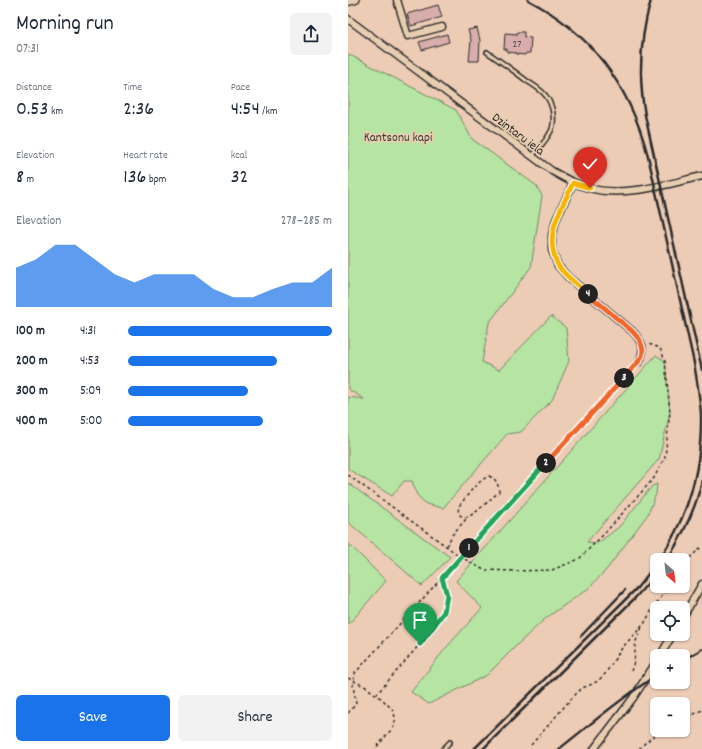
<!DOCTYPE html>
<meta charset="utf-8">
<style>
:root{--surface:#fff;--page:#f2f2f3;--text:#1f2937;--muted:#747a83;--accent:#1a73e8}
body{margin:0;font-family:Dekko,sans-serif;background:var(--page);color:var(--text);height:100vh;display:flex;flex-direction:column;font-size:15px;white-space:nowrap}
*{box-sizing:border-box;margin:0}
p{font-size:13px;color:var(--muted)}
.icon{flex:none;width:22px;height:22px;fill:none;stroke:currentColor;stroke-width:2;stroke-linecap:round;stroke-linejoin:round}
.map{position:relative;flex:1;overflow:hidden}
.panel{display:flex;flex-direction:column;background:var(--surface);width:348px}
.panel>*{flex:none}
.needle{width:26px;rotate:152deg}
.controls{position:absolute;left:302px;top:553px;display:grid;gap:8px}
.controls a{display:grid;place-items:center;width:40px;height:40px;border-radius:6px;background:var(--surface);box-shadow:0 1px 3px #0004;font-size:20px}
.pin{position:absolute;display:grid;place-items:center;width:34px;height:34px;color:#fff;margin:-41px -17px;border-radius:50% 50% 50% 0;rotate:-45deg;box-shadow:0 0 4px #0007}
.pin .icon{rotate:45deg}
.km{position:absolute;width:20px;height:20px;margin:-10px;border-radius:50%;background:#222;color:#fff;font-size:11px;line-height:20px;text-align:center}
.round{display:grid;place-items:center;flex:none;width:42px;height:42px;border-radius:6px;background:var(--page)}
.headline{display:flex;align-items:center;justify-content:space-between;height:68px;padding:0 16px}
h1{font-size:22px;font-weight:600;line-height:30px}
.metrics{display:grid;grid-template-columns:repeat(3,1fr);gap:6px;height:68px;padding:4px 16px}
.metrics div{display:grid;align-content:center}
.metrics b{font-size:20px;font-weight:600}
.metrics small{font-size:11px;font-weight:400}
.metrics p{font-size:11px}
.chart{height:112px;padding:8px 16px}
.chart p{display:flex;justify-content:space-between}
.chart svg{width:100%;height:72px;margin-top:4px;fill:var(--accent);opacity:.7}
.action{display:flex;gap:8px;margin-top:auto;padding:8px 16px}
.action a{flex:1;height:46px;border-radius:6px;background:var(--accent);color:#fff;font-size:16px;font-weight:600;line-height:46px;text-align:center}
.action a+a{background:var(--page);color:var(--text)}
ul{padding:0 16px;list-style:none;font-size:13px}
li{display:grid;grid-template-columns:64px 48px 1fr;align-items:center;height:30px}
li i{height:10px;border-radius:5px;background:var(--accent)}
main{display:flex;flex:1;min-height:0}
.map>svg:first-child{display:block}
.green{fill:#b6e4a2;stroke:#708866}
.building{fill:#d7aeac;stroke:#2b2b2b}
.lines{fill:none;stroke-linecap:round;stroke-linejoin:round}
.service-casing{stroke:#2b2b2b;stroke-width:6}
.minor-casing{stroke:#2b2b2b;stroke-width:9}
.path{stroke:#2b2b2b;stroke-width:1.5;stroke-dasharray:3 3;stroke-linecap:butt}
.service{stroke:#e8ceb0;stroke-width:3}
.minor{stroke:#e8ceb0;stroke-width:6}
.rail{stroke:#2b2b2b;stroke-width:2.5}
.split-1-casing{stroke:#fff;stroke-width:8}
.split-2-casing{stroke:#fff;stroke-width:8}
.split-3-casing{stroke:#fff;stroke-width:8}
.split-4-casing{stroke:#fff;stroke-width:8}
.split-5-casing{stroke:#fff;stroke-width:8}
.split-6-casing{stroke:#fff;stroke-width:8}
.split-1{stroke:#22a559;stroke-width:5}
.split-2{stroke:#22a559;stroke-width:5}
.split-3{stroke:#f0652b;stroke-width:5}
.split-4{stroke:#f0652b;stroke-width:5}
.split-5{stroke:#f5b400;stroke-width:5}
.split-6{stroke:#f5b400;stroke-width:5}
.labels{text-anchor:middle;stroke-width:3.5;stroke-linejoin:round;paint-order:stroke}
.number-label{font-size:11px;fill:#564c4b}
.street-label{font-size:13px;fill:#2b2b2b;stroke:#e8ceb0}
.park-label{font-size:13px;fill:#393e37;stroke:#e8ceb0}
</style>
<main>
<section class="panel">
<div class="headline"><div><h1>Morning run</h1><p>07:31</p></div><a class="round"><svg class="icon" aria-label="share" viewBox="0 0 24 24"><path d="M12 15V3M7 8l5-5 5 5M5 13v7h14v-7"/></svg></a></div>
<div class="metrics">
<div><p>Distance</p><b>0.53<small> km</small></b></div>
<div><p>Time</p><b>2:36</b></div>
<div><p>Pace</p><b>4:54<small> /km</small></b></div>
</div>
<div class="metrics">
<div><p>Elevation</p><b>8<small> m</small></b></div>
<div><p>Heart rate</p><b>136<small> bpm</small></b></div>
<div><p>kcal</p><b>32</b></div>
</div>
<div class="chart"><p><span>Elevation</span>278–285 m</p>
<svg viewBox="0 0 160 44" preserveAspectRatio="none"><path d="M0 44V20L10 15L20 6L30 6L40 15L50 24L60 29L70 24L80 24L90 24L100 33L110 38L120 38L130 33L140 29L150 29L160 20V44z"/></svg>
</div>
<ul>
<li><b>100 m</b>4:31<i style="width:100%"></i></li>
<li><b>200 m</b>4:53<i style="width:73%"></i></li>
<li><b>300 m</b>5:09<i style="width:59%"></i></li>
<li><b>400 m</b>5:00<i style="width:66%"></i></li>
</ul>
<div class="action"><a>Save</a><a>Share</a></div>
</section>
<div class="map">
<svg width="354" height="749" viewBox="0 0 354 749">
<rect width="100%" height="100%" fill="#edccb6"/>
<filter id="ink" filterUnits="userSpaceOnUse"><feTurbulence type="fractalNoise" baseFrequency=".025" numOctaves="2"/><feDisplacementMap in="SourceGraphic" scale="8" xChannelSelector="R" yChannelSelector="G"/><feConvolveMatrix kernelMatrix="1 2 1 2 8 2 1 2 1" color-interpolation-filters="sRGB"/></filter>
<g filter="url(#ink)">
<g class="green">
<polygon points="0,54 108,110 124,139 189,186 194,196 183,267 141,323 134,362 151,370 203,316 218,328 221,361 204,400 173,432 159,434 95,508 78,504 69,495 64,481 56,481 44,496 0,469 0,397 16,399 0,389"/>
<polygon points="308,355 317,361 322,412 311,459 239,542 250,543 271,527 304,486 309,484 308,494 300,514 259,569 241,588 198,618 171,643 139,675 81,704 63,692 97,649 134,608 108,581"/>
<polygon points="0,483 102,557 74,586 0,522"/>
<polygon points="0,543 38,581 0,625"/>
</g>
<g class="building">
<polygon points="90,5 94,17 63,26 59,14"/>
<polygon points="129,28 132,40 131,61 121,61 123,40 120,30"/>
<polygon points="169,32 176,32 176,37 183,38 182,53 178,53 177,55 168,54 168,53 159,52 159,49 156,49 157,33 169,34"/>
<polygon points="99,34 101,42 74,50 71,42"/>
</g>
<g class="lines">
<g class="service-casing">
<g id="service">
<path d="M139 52C152 61 166 71 179 81 185 85 194 90 198 96 205 105 207 119 204 129 200 139 191 148 184 156"/>
<polyline points="95,749 102,742"/>
</g>
</g>
<g class="minor-casing">
<g id="minor">
<polyline points="49,0 60,36 94,27"/>
<polyline points="0,2 8,0"/>
<path d="M0 19 204 171C216 178 228 185 241 188 276 198 319 184 354 176"/>
<path d="M225 183 208 220 204 235V250L210 266 221 278 284 331C294 341 298 349 291 362"/>
<polyline points="335,617 354,584"/>
<polyline points="312,656 325,634"/>
<polyline points="246,749 285,698 309,661"/>
</g>
</g>
<g class="path">
<polyline points="0,475 113,557 136,570 166,571 204,570 231,559 256,534 306,478 317,457 322,412 317,361 312,348 301,344"/>
<path d="M141 476C149 480 150 483 151 492 144 497 128 514 121 516 118 518 114 517 112 515 110 512 110 509 111 506 120 495 128 482 141 476Z"/>
<polyline points="99,546 104,535 120,517"/>
<polyline points="335,568 340,560 354,546"/>
<polyline points="283,671 286,662 288,641 295,625"/>
<polyline points="0,678 18,687 35,700 45,710 47,717 47,725 43,730 27,749"/>
<polyline points="28,695 72,644 96,612 99,595 94,578"/>
<polyline points="0,713 8,704 5,685 7,673 287,366"/>
<polyline points="335,720 354,710"/>
<polyline points="183,745 224,698 234,688 242,685 250,681 257,674 274,648 296,624 305,608 322,586"/>
<polyline points="291,749 298,742 314,730"/>
</g>
<use href="#service" class="service"/>
<use href="#minor" class="minor"/>
<g class="rail">
<path d="M180 0C244 33 282 87 300 156L346 363C349 381 352 398 353 415 354 467 340 517 311 560"/>
<path d="M303 0C292 38 290 76 297 115L354 370"/>
<path d="M319 560C335 535 348 508 354 480"/>
<polyline points="233,636 277,590"/>
<polyline points="335,660 354,649"/>
<polyline points="126,749 289,588 309,563"/>
<polyline points="135,749 287,598 309,573"/>
<path d="M211 749C243 724 274 697 309 675"/>
</g>
</g>
</g>
<g class="lines" filter="url(#ink)">
<g class="split-1-casing">
<polyline id="split-1" points="72,644 96,612 99,595 94,578 121,548"/>
</g>
<g class="split-2-casing">
<polyline id="split-2" points="121,548 198,463"/>
</g>
<g class="split-3-casing">
<polyline id="split-3" points="198,463 276,378"/>
</g>
<g class="split-4-casing">
<polyline id="split-4" points="240,294 284,331 292,340 295,350 294,356 290,362 276,378"/>
</g>
<g class="split-5-casing">
<path id="split-5" d="M219 196C209 216 199 236 207 258 208 261 209 264 211 267 219 277 230 286 240 294"/>
</g>
<g class="split-6-casing">
<polyline id="split-6" points="219,196 225,183 242,188"/>
</g>
<use href="#split-1" class="split-1"/>
<use href="#split-2" class="split-2"/>
<use href="#split-3" class="split-3"/>
<use href="#split-4" class="split-4"/>
<use href="#split-5" class="split-5"/>
<use href="#split-6" class="split-6"/>
</g>
<g class="labels">
<g class="number-label">
<text x="169" y="47">27</text>
</g>
<g class="street-label">
<text transform="translate(171 133) rotate(37)" y="5">Dzintaru iela</text>
</g>
<g class="park-label">
<text x="50" y="141">Kantsonu kapi</text>
</g>
</g>
</svg>
<div class="controls">
<a><svg class="needle" viewBox="-14 -14 28 28"><path d="M0-13l5 13h-10z" fill="#e53935"/><path d="M0 13l5-13h-10z" fill="#747a83"/></svg></a>
<a><svg class="icon" aria-label="locate" viewBox="0 0 24 24"><circle cx="12" cy="12" r="6"/><path d="M12 2v4M12 18v4M2 12h4M18 12h4"/></svg></a>
<a>+</a>
<a>−</a>
</div>
<div class="pin" style="left:72px;top:644px;background:#1e9e55"><svg class="icon" aria-label="arrive" viewBox="0 0 24 24"><path d="M6 21V4h12l-3 4 3 4H6"/></svg></div>
<div class="pin" style="left:242px;top:188px;background:#d93025"><svg class="icon" aria-label="check" viewBox="0 0 24 24"><path d="M5 12l5 5 9-10"/></svg></div>
<b class="km" style="left:121px;top:548px">1</b>
<b class="km" style="left:198px;top:463px">2</b>
<b class="km" style="left:276px;top:378px">3</b>
<b class="km" style="left:240px;top:294px">4</b>
</div>
</main>
